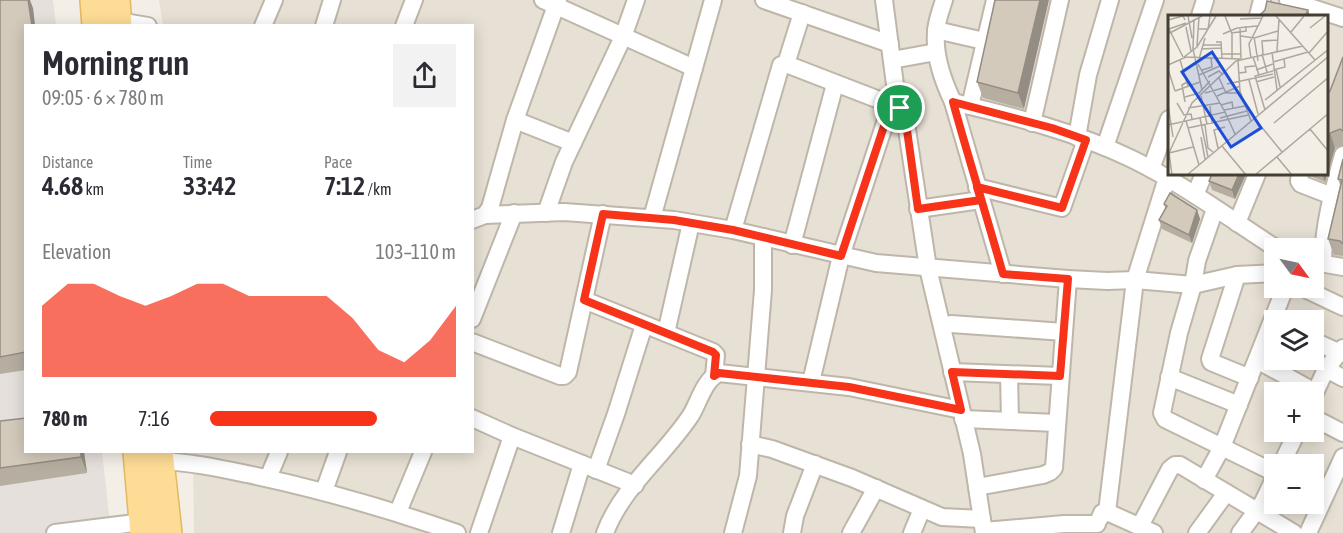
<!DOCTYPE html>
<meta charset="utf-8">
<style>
:root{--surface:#fff;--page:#f2f2f3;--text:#2b2b33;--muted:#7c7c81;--accent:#f73319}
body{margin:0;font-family:"Asap Condensed",sans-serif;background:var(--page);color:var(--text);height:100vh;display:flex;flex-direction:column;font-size:22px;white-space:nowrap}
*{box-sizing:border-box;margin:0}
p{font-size:20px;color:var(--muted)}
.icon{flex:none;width:33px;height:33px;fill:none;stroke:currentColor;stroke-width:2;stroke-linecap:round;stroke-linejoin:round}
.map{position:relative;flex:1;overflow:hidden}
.panel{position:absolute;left:24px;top:24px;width:450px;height:429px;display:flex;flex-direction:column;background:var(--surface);border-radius:0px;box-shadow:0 3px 15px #0003}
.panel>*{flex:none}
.needle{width:39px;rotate:123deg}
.tools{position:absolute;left:1264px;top:238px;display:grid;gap:12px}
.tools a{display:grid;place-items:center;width:60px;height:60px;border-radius:0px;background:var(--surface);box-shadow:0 3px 15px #0003;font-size:30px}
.pin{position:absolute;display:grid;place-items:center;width:51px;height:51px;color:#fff;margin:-26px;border:3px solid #fff;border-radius:50%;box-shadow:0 2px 6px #0007}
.round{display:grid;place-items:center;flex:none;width:63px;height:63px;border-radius:0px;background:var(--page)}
.summary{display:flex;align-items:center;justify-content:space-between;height:102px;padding:0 18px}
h1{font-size:33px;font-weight:600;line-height:45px}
.metrics{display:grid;grid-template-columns:repeat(3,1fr);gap:9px;height:102px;padding:6px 18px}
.metrics div{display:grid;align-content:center}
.metrics b{font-size:26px;font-weight:600}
.metrics small{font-size:16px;font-weight:400}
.metrics p{font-size:16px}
.chart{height:168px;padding:12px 18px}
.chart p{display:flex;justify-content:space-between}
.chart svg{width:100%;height:108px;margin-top:6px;fill:var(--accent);opacity:.7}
ul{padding:0 18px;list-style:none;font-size:20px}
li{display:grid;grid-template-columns:96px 72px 1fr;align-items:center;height:45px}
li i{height:15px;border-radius:8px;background:var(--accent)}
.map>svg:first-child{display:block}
.residential{fill:#e7e0d4;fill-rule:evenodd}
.industrial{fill:#e5e0db}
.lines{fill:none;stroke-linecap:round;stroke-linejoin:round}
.street-casing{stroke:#beb6a9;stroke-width:20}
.primary-casing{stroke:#e2b865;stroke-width:30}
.street{stroke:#fff;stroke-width:16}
.primary{stroke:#fddc95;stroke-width:27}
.wall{fill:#b6aea1}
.shaded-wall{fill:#948d83}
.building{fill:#d4cabb;stroke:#948d83;stroke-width:1.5}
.route-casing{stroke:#fff;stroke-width:12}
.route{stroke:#f73319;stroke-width:8}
.inset-road{fill:none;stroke:#ada89f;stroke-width:1.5}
.view{fill:#1d4ed8;fill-opacity:0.15;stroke:#1d4ed8;stroke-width:3}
.inset-edge{fill:none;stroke:#453e35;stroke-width:3}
</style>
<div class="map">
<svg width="1343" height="533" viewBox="0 0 1343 533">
<rect width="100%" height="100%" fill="#f3eee6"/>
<path class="residential" d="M159 0H1343V533H194L193 452H472V26L163 25ZM1169 16H1326V174H1169ZM1275 249H1314V288H1275ZM1275 321H1314V360H1275ZM1275 393H1314V432H1275ZM1275 465H1314V504H1275Z"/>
<polygon class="industrial" points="0,0 53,0 56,25 26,26 26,452 102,452 111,533 0,533"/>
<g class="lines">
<g class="street-casing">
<g id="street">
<polyline points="543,0 694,68"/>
<polyline points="764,0 890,44"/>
<polyline points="884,0 897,100 906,123 928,268 972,454 984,533"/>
<path d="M944 0C941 10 936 22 936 33 934 57 943 81 953 102L1003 274"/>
<polyline points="1288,0 1343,18"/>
<polyline points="1200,16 1205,0"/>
<polyline points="1258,16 1262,0"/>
<polyline points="118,21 148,26"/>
<polyline points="263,26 274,0"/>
<polyline points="324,26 332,0"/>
<polyline points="404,26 414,0"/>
<polyline points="936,30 984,41"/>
<polyline points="892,60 936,52"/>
<polyline points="786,64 900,108"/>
<path d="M953 102C1013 116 1076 132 1132 159 1183 184 1229 218 1277 249"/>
<polyline points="970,106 995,0"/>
<polyline points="515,120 573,143"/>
<polyline points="1032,123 1060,0"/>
<polyline points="1077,137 1088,75 1110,0"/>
<polyline points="1105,147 1155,0"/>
<polyline points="1151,169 1169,119"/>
<polyline points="1300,174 1299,181 1301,184 1332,196"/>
<polyline points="977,187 1062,208 1086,140"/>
<polyline points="1195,195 1204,174"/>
<polyline points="918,209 981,200"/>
<polyline points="1215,209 1197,261 1193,285 1179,333 1162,413 1165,419 1275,473"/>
<polyline points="546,213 564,162 623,37 636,0"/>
<polyline points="485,215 564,212 674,220 733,230 876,263 1068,279 1107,281 1135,280 1193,285 1237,275 1275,273"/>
<polyline points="652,218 713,0"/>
<polyline points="472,220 485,215 490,208 515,120 558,0"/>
<polyline points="1237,223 1257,174"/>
<polyline points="733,230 781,65 786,64 802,13"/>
<polyline points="792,245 835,84"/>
<polyline points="1314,262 1343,267"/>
<path d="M1323 264C1323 226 1333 191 1343 155"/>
<polyline points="1237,275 1210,359 1211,362 1250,378"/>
<polyline points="1303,288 1343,307"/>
<polyline points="584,300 713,352 716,355 714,376"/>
<polyline points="472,319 514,213"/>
<polyline points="951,324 1064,332"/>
<polyline points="666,333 691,223"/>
<polyline points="1314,341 1340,353"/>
<polyline points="472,342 560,376 564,376 568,372 603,214"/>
<polyline points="1257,360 1315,392"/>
<polyline points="1326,369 1343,378"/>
<polyline points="952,372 1060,376"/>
<polyline points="1009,375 1010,421"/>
<polyline points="1169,377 1239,405"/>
<polyline points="811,382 841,256 891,105"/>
<polyline points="1314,395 1326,369 1343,348"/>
<polyline points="472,418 512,436 635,485"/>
<polyline points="1314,418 1343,433"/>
<polyline points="963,419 1057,423"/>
<polyline points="750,444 772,449 852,478 942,517 982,519"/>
<path d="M160 461C190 462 218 468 247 474 319 489 388 509 457 533"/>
<polyline points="1281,465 1297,432"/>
<polyline points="596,470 616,414 644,325"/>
<polyline points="268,478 279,452"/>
<polyline points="1204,480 1222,447 1285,288"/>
<polyline points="977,487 1043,475 1050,472 1054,468 1068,279"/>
<polyline points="324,491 338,452"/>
<polyline points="398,512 423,452"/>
<polyline points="1107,512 1135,280 1167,178"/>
<polyline points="1100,518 1102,513 1107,512 1154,533"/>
<polyline points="1140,526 1170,469 1175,465 1180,465 1294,533"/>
<polyline points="984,531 1064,524 1097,524"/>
<polyline points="55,533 151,521"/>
<polyline points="479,533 512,436"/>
<polyline points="561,533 582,464"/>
<path d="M605 533C622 487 665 455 691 415 699 402 704 380 719 373L849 387 961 410"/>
<polyline points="733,533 748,476 763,290 763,237"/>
<polyline points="792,533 795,516 815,464"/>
<polyline points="851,533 876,488"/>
<polyline points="912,533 922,509"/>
<polyline points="1197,533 1226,493"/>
<polyline points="1240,533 1263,502 1275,477"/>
<polyline points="1308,533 1343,457"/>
</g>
</g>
<g class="primary-casing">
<g id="primary">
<polyline points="94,0 96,26"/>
<polyline points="116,0 118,26"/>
<polyline points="137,452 144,533"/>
<polyline points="159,452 168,533"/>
</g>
</g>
<use href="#street" class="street"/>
<use href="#primary" class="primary"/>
</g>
<g class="wall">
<polygon points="0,0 33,8 35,26 26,26 26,370 0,374"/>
<polygon points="995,0 1024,109 983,98 977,82"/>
<polygon points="1343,57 1343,146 1335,148 1325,182 1310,176 1309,174 1326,174 1330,91"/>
<polygon points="1343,159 1343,256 1334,255 1328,239 1340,185 1338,179"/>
<polygon points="1212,174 1246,174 1235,199 1212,190 1209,181"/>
<polygon points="1164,204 1197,210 1200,219 1192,243 1162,229 1159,220 1165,208"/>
<polygon points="0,421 84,452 87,473 0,486"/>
</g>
<g class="shaded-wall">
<polygon points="28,0 30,0 33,8 35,26 32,26"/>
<polygon points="1040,0 1049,0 1024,109 1018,93"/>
<polygon points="1308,10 1310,16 1305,16"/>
<polygon points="1330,133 1335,148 1325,182 1322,174 1326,174 1326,143"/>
<polygon points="1239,174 1246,174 1235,199 1232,190"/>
<polygon points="1197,210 1200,219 1192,243 1189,235"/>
<polygon points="81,452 84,452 87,473 81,457"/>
</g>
<g class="building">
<polygon points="0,0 28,0 32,26 26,26 26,352 0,357"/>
<polygon points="995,0 1040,0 1018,93 977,82"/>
<polygon points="1267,1 1308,10 1305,16 1259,16 1265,10"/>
<polygon points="1343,57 1343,131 1340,129 1330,133 1326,143 1326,95 1330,91"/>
<polygon points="1343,159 1343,244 1340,241 1328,239 1342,180 1338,179"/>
<polygon points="1212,174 1239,174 1232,190 1209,181"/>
<polygon points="1170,193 1197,210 1189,235 1159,220 1167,206 1164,204"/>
<polygon points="26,418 26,452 81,452 81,457 0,468 0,421"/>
</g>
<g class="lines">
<g class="route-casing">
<path id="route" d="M900 108 891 105 841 256 733 230 674 220 603 214 584 300 713 352 716 355 714 376 719 373 849 387 961 410 952 372 1060 376 1068 279 1003 274C987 217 969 160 953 102L1052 128 1086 140 1062 208 977 187 981 200 918 209 906 123 900 108"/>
</g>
<use href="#route" class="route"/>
</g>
<g transform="translate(1168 15)">
<rect width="160" height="160" fill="#f3eee6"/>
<path class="inset-road" d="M20 1 24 23M57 1 64 19V43M108 1 147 45M26 4 25 34 34 75M72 4 94 3M0 5 15 1 17 5M0 12 15 42M18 12 23 36M72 12 73 44M142 13 157 1M1 14 18 8M31 14H40L42 1M123 17 136 1M63 18 78 16V11M0 19 34 1M55 19 69 13 89 11M73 21 86 23 110 16M86 22 90 46M48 27H53L54 44M35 30H54M29 31 31 2M33 34 54 33M109 36 111 4M104 37 109 75M141 38 161 15M54 39H73M94 39 99 57M95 39 94 26 110 25M16 42 29 32 48 1M85 42 91 60M83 43 81 29 95 1M31 44 37 23M12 45 20 71M70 46 72 76 83 106M105 47 140 37M30 49 57 97M0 50 18 42 72 44M0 54 7 76M108 54 112 72M34 55 44 52 43 43M88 55 105 49M105 55 117 52 116 44M71 58 78 57 77 52 87 51M31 60 52 51M40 62 51 56 55 60M51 63 58 78H73M81 65 90 99M88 67 106 62M59 69 105 59M7 76 32 67M37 78 55 73M33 81 39 109M49 81 72 71M17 82 31 78 42 66M97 85 161 34M17 87 14 70 19 67M9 88 16 100 23 99 24 104M0 90 5 122M53 90 64 87 65 94M42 91 44 109M20 93 52 88M56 95 77 91M97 95 87 61 105 56M32 103 40 142M52 103 79 96M87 104 114 137M18 106 31 150M106 108 161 62M0 110 57 97 67 119M37 110 40 133 45 137M20 113 80 100M142 114 161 137M33 122 37 144M54 131 78 160M50 133 46 115 57 112M1 138 25 132M109 142 124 160M4 160 1 138 24 88 68 46 135 31M19 160 161 41M87 160 161 98"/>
<path class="view" d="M44 37 93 113 63 132 14 57Z"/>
<rect width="160" height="160" class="inset-edge"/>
</g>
</svg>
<div class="tools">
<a><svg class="needle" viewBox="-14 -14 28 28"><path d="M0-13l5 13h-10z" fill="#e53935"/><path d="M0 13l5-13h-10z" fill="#7c7c81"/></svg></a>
<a><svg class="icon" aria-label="layers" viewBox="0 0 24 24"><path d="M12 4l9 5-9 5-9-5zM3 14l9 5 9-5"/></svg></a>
<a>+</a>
<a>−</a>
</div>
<div class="pin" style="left:900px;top:108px;background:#1e9e55"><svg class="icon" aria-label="arrive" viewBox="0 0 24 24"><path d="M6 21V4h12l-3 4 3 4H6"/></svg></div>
<section class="panel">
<div class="summary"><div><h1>Morning run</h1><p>09:05 · 6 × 780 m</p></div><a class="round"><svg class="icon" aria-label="share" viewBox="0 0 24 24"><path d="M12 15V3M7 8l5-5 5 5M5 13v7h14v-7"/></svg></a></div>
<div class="metrics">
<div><p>Distance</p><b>4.68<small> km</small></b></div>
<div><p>Time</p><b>33:42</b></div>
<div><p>Pace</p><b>7:12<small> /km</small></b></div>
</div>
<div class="chart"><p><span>Elevation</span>103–110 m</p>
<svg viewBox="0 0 160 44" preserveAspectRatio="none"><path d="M0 44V15L10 6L20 6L30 11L40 15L50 11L60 6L70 6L80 11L90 11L100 11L110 11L120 20L130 33L140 38L150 29L160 15V44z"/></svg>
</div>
<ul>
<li><b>780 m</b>7:16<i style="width:68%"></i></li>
</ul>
</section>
</div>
